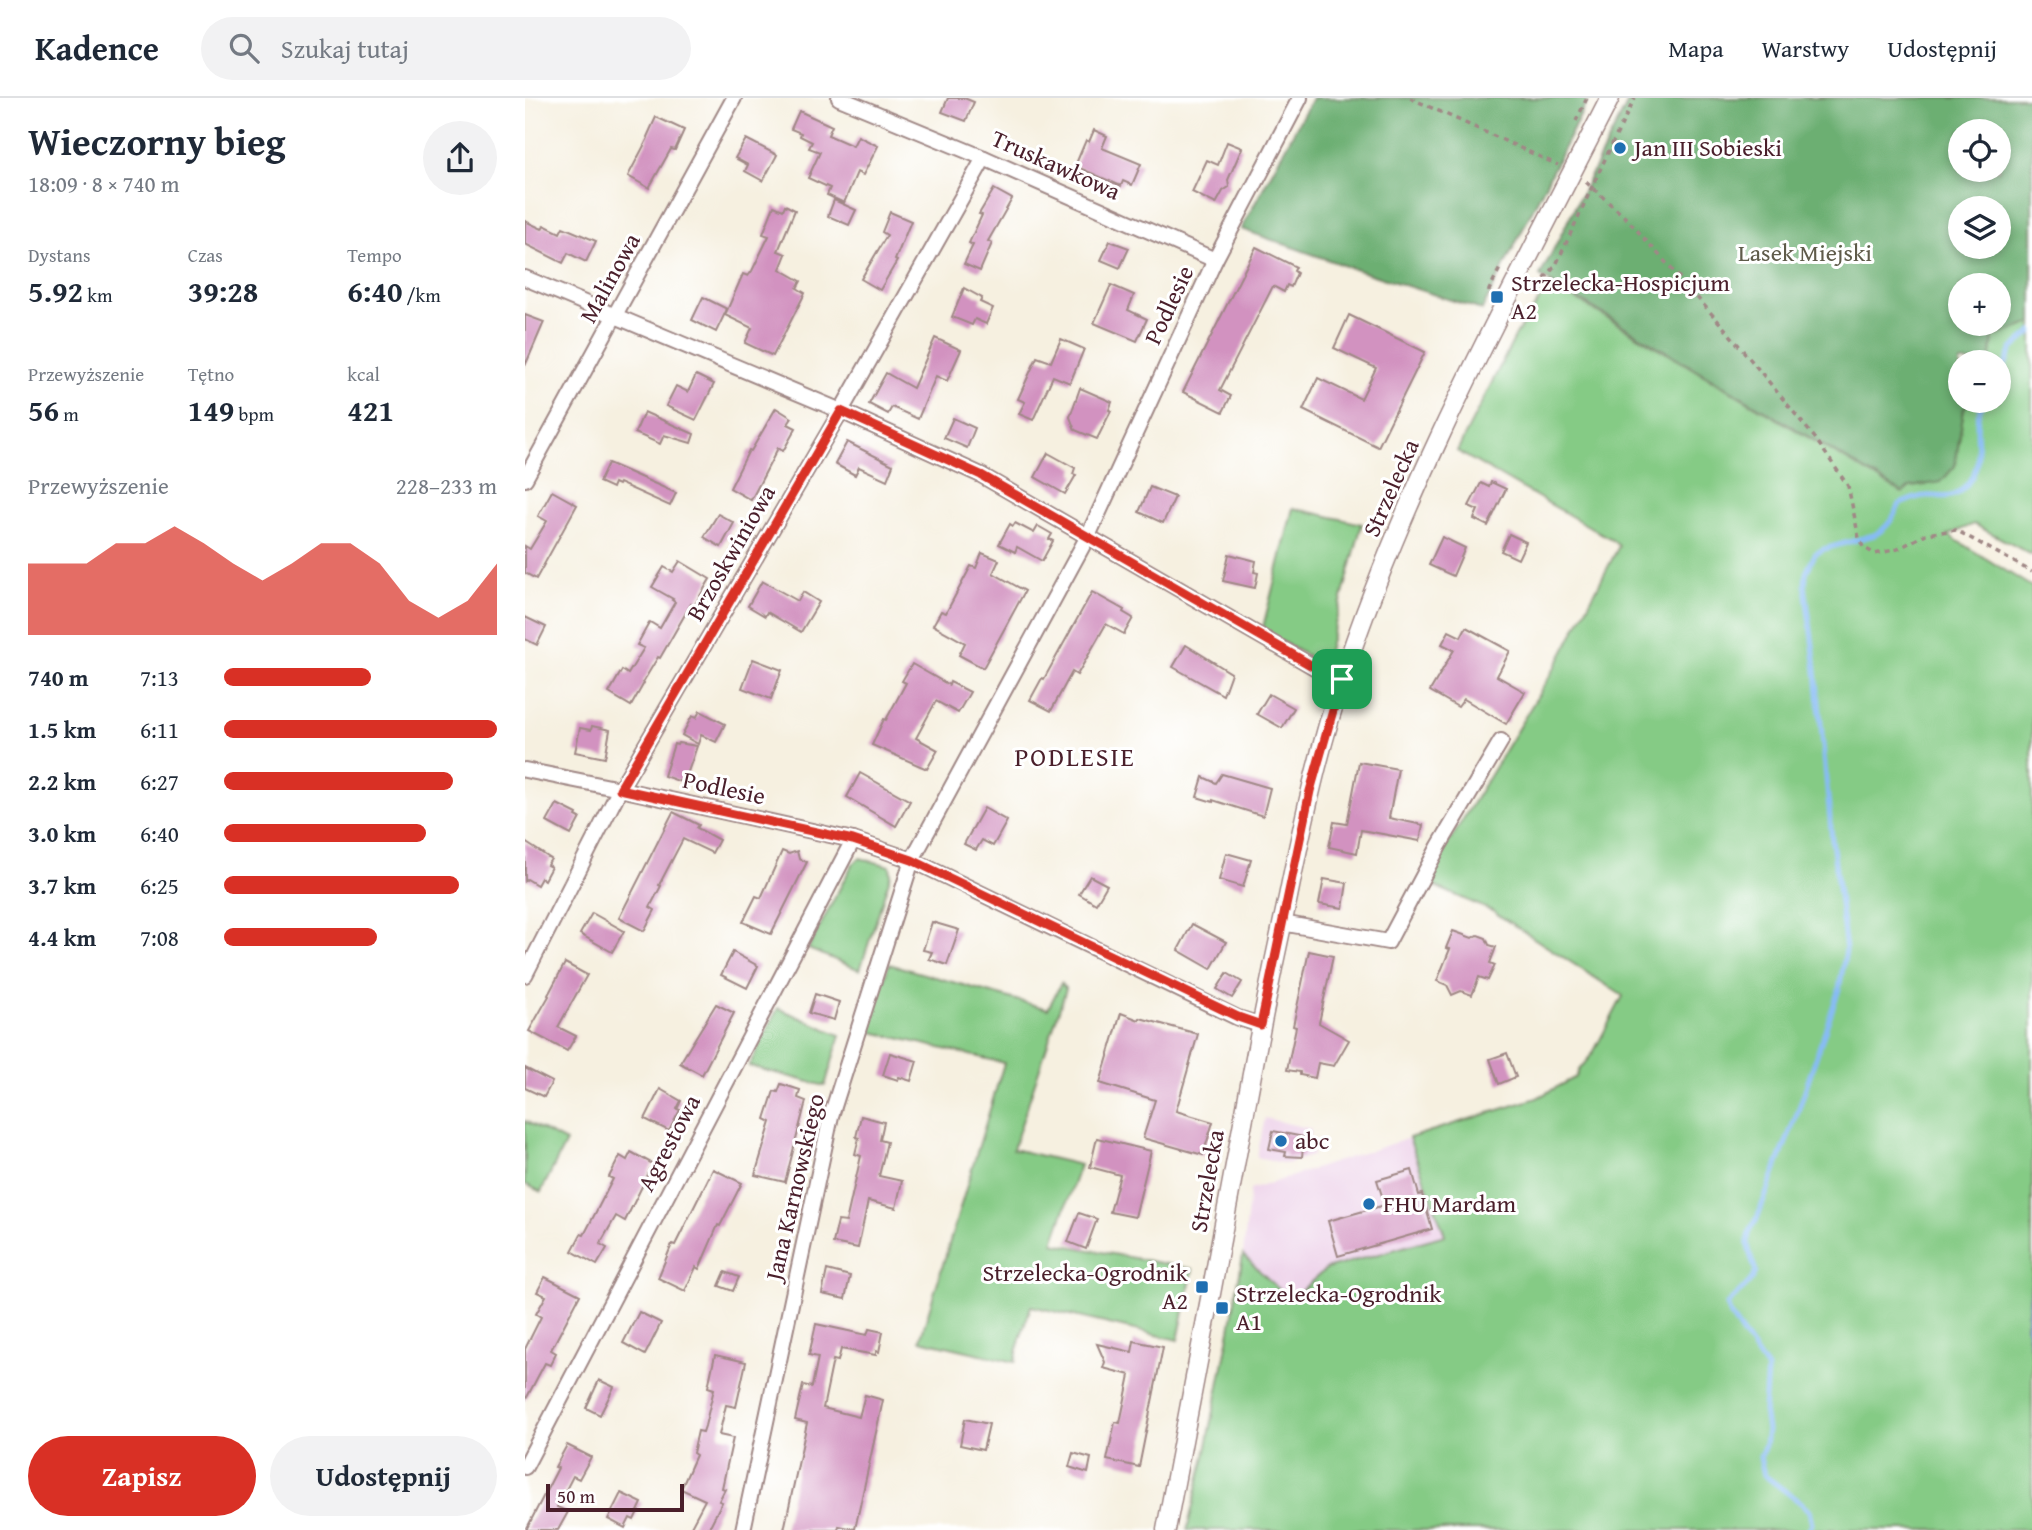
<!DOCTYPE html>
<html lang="pl">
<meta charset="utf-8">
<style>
:root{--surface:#fff;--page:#f2f2f3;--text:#1f2937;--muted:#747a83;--line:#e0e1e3;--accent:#d93025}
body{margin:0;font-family:"Gentium Book Plus",serif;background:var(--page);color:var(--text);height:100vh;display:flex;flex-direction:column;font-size:26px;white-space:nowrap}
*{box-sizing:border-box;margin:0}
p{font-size:23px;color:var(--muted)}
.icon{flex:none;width:38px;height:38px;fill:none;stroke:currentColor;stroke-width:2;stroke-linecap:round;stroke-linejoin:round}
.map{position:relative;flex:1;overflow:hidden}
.side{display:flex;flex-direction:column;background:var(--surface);width:525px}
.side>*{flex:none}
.fabs{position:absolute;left:1423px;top:21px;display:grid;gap:14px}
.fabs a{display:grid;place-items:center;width:63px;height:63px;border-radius:50%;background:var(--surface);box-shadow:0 4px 10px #0003;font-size:35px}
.scale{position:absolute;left:21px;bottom:18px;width:138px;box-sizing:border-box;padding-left:7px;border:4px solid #4a1f2b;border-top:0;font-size:19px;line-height:24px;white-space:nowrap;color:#4a1f2b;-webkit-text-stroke:5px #fff;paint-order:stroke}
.pin{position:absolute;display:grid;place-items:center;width:60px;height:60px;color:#fff;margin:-30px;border-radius:14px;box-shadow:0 4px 10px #0006}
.round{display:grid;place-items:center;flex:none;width:74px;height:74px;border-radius:37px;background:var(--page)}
.head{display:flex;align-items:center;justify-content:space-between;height:119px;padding:0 28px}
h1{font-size:38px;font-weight:800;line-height:52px}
.metrics{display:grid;grid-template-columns:repeat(3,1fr);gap:10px;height:119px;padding:7px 28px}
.metrics div{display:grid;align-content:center}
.metrics b{font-size:30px;font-weight:800}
.metrics small{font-size:19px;font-weight:400}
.metrics p{font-size:19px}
.chart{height:196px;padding:14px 28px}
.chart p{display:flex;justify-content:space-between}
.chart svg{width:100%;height:126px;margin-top:7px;fill:var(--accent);opacity:.7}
.button{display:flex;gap:14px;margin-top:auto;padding:14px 28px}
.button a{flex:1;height:80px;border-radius:42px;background:var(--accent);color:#fff;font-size:28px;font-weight:800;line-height:80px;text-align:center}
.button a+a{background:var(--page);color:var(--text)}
ul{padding:0 28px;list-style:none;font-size:23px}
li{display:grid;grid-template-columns:112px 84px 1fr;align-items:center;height:52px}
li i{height:18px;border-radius:9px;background:var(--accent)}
header{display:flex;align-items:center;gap:42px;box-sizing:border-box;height:98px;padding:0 35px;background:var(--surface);border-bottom:2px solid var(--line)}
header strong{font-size:33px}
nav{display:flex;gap:38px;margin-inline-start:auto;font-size:24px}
.search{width:490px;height:63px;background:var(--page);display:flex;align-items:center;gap:18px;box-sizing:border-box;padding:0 24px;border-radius:38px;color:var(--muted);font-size:26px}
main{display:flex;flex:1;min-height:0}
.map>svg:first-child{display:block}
.built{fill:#edd1e9}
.green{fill:#85cb85;stroke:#687558;stroke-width:2}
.forest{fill:#6caf72;stroke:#5b674e;stroke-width:2;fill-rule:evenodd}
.water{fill:#87bbf5;stroke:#686d90;stroke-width:2}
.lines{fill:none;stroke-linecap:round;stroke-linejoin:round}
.stream{stroke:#87bbf5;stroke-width:5}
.building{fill:#d292c0}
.minor-casing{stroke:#a08886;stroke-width:18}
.tertiary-casing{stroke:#a08886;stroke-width:21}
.path{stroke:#a08886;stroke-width:3.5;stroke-dasharray:5 5;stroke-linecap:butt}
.minor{stroke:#fff;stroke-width:14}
.tertiary{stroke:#fff;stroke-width:18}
.route-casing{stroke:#fff;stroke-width:14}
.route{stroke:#d93025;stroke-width:9}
.poi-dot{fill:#1f6fb2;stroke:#fff;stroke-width:2.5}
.labels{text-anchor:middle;stroke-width:6;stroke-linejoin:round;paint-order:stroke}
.poi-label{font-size:24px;fill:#4a1f2b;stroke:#fff;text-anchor:start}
.street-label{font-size:24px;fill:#4a1f2b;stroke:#fff}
.park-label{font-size:24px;fill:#5f5b4a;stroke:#fff}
.neighbourhood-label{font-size:26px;letter-spacing:2px;fill:#4a1f2b;stroke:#fff}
</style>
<header>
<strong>Kadence</strong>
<div class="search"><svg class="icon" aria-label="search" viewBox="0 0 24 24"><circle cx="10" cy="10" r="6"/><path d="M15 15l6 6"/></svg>Szukaj tutaj</div>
<nav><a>Mapa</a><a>Warstwy</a><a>Udostępnij</a></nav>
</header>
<main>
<section class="side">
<div class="head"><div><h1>Wieczorny bieg</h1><p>18:09 · 8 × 740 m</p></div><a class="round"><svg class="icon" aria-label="share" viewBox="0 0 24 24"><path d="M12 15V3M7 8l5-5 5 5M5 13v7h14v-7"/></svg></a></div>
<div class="metrics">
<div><p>Dystans</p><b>5.92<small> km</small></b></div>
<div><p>Czas</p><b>39:28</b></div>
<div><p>Tempo</p><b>6:40<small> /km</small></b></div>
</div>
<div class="metrics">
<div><p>Przewyższenie</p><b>56<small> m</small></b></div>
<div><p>Tętno</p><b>149<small> bpm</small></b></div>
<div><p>kcal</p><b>421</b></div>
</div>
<div class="chart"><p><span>Przewyższenie</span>228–233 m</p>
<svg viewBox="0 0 160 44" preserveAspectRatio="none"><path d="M0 44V19L10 19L20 19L30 12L40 12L50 6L60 12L70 19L80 25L90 19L100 12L110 12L120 19L130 32L140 38L150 32L160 19V44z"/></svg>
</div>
<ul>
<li><b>740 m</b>7:13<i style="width:54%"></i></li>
<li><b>1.5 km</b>6:11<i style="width:100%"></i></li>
<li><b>2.2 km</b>6:27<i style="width:84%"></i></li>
<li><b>3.0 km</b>6:40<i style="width:74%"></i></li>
<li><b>3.7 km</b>6:25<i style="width:86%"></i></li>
<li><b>4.4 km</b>7:08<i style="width:56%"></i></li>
</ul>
<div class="button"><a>Zapisz</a><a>Udostępnij</a></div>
</section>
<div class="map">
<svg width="1507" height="1432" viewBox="0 0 1507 1432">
<rect width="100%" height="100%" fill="#fff"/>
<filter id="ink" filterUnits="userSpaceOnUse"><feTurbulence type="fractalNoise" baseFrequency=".0143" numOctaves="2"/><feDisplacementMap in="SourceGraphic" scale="14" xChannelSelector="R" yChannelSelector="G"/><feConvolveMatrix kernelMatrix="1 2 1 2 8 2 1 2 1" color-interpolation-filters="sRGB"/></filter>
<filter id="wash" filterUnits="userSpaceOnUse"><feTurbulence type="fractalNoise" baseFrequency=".00686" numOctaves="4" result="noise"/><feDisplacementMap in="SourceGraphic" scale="28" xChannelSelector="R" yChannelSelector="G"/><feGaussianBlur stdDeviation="1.57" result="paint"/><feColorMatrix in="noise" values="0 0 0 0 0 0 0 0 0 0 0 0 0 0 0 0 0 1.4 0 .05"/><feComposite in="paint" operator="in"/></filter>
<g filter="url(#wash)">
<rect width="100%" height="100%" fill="#f6f0e0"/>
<g class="built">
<polygon points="740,1020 786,1031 782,1050 789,1057 761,1066 732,1059"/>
<polygon points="884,1040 921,1137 801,1171 765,1202 718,1157 725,1092"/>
</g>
<g class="green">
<polygon points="1025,186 1377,395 1385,389 1401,387 1430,368 1439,310 1446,303 1474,303 1474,264 1465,264 1468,239 1507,225 1507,457 1449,426 1423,437 1507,489 1507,1178 1501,1229 1507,1260 1507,1432 662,1432 680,1358 705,1232 718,1157 765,1202 801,1171 920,1137 884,1040 1012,1000 1051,979 1054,972 1068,955 1098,898 967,813 900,784 1035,561 1094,448 1086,441 932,353 991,237"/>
<polygon points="768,410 837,426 799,567 737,533"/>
<polygon points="335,760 365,768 366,776 335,872 283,851 327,767"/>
<polygon points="364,866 523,911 536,885 541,891 488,1051 555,1067 528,1145 668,1171 653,1242 506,1208 495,1241 490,1264 395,1242 479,965 343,933"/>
<polygon points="253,910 315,937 300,988 224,968"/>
<polygon points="0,1023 41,1044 16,1094 0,1086"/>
</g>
<g class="forest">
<polygon points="787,0 1064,0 957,212 829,171 716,131"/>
<path d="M1105 0H1507V225L1468 239 1465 264H1435V303H1446L1439 310 1430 368 1416 384 1385 389 1378 395 1015 178ZM1435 33H1474V72H1435ZM1435 110H1474V149H1435ZM1435 187H1474V226H1435Z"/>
</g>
<polygon class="water" points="1507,1178 1507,1259 1501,1229"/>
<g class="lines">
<g class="stream">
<polyline points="1474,281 1487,251 1507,234"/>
<path d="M1284 1432 1287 1426 1284 1413 1276 1405 1239 1377 1235 1359 1240 1347 1242 1332 1239 1313 1242 1271 1207 1220 1202 1207C1211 1196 1226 1187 1231 1174 1225 1153 1216 1142 1231 1123L1273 1013 1314 891 1321 852 1307 742 1290 563 1280 488 1281 475 1290 456 1299 451 1349 437C1363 430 1368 420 1375 406 1383 403 1392 398 1401 398 1410 397 1420 401 1429 397 1435 394 1441 388 1445 382 1463 356 1442 325 1460 303"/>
</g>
</g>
<g id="blocks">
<g class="building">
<polygon points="423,0 439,0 449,4 441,23 417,14"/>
<polygon points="274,13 307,28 303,37 328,48 333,38 353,48 338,77 332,74 319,105 302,97 305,90 283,80 295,54 284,50 287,44 275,38 276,35 266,31"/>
<polygon points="131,19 159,32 150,52 146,51 124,90 103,78 123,40 122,39"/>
<polygon points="569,32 582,38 577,50 616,66 607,87 598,83 596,88 550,68 561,42 564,44"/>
<polygon points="221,41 252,57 238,83 220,73 223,67 210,60"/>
<polygon points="702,44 717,50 703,82 704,89 698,93 691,106 667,94 682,62 693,67"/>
<polygon points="469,91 487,101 463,143 467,145 455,173 439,166 448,147 444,145 457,117 454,116"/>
<polygon points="309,102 331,112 324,127 303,118"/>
<polygon points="260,107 270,112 253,153 261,156 255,171 276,183 272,190 280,195 248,258 220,245 227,230 200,217 218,176 223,178 227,173 244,138 238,136 249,108 258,112"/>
<polygon points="365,114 386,123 370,162 372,163 355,192 336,181 362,137 357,134"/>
<polygon points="0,123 17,131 19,127 35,135 38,129 71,143 61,164 43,155 38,165 0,146"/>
<polygon points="585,143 604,150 595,170 576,162"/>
<polygon points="731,149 771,169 769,173 772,175 766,189 762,187 759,194 748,188 695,292 706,298 698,314 658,294"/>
<polygon points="586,187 609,197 603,212 622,221 612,243 569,225"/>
<polygon points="439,190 457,200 455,204 468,210 461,226 450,221 447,227 427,219"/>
<polygon points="178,199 202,211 191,234 167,222"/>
<polygon points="0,217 19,224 0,268"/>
<polygon points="824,217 900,254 853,349 778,312 793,280 836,301 851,270 809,250"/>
<polygon points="410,240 436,252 422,283 411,278 393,321 367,309 363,316 344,306 361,275 388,290"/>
<polygon points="536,241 559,251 545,285 528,278 508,322 494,316 500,304 493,301 512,259 526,264"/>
<polygon points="171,277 189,286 171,322 141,308 151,288 163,294"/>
<polygon points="555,290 587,304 584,312 586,313 572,341 550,332 545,319"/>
<polygon points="251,310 267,320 263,326 271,330 258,353 253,350 226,402 205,390 224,352 226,353"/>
<polygon points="119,314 169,336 166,345 139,337 135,346 110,335"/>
<polygon points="428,320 450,330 442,350 419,340"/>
<polygon points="322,344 368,367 362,382 334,369 330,377 310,366"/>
<polygon points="523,355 550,370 548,376 551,377 540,396 510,379"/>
<polygon points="83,365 151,395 145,408 94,385 93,387 89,385 87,390 74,384"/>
<polygon points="966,384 981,391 963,428 949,421 953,412 944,408 956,385 964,389"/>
<polygon points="625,389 650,399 638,425 614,414"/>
<polygon points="27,393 52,407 11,481 0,475 0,448 5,451 22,423 13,418"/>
<polygon points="193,416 209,425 196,449 179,439"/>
<polygon points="490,425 509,435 513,428 527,436 524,441 528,443 517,463 492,449 490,454 474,446 485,426 488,428"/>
<polygon points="984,436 1001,444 993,461 976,453"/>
<polygon points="917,439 940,450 928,478 904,467"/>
<polygon points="457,455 474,462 468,475 500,493 458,570 434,557 440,545 408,527 416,513 421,515 446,468 451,470"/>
<polygon points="704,456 731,463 729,474 733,475 730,490 698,483"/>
<polygon points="155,463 185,481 169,508 166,506 135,560 133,559 118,584 119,585 106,608 84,595 97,572 103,576 119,550 112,547 123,527 125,524 135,530 150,504 147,502 148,501 127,489 139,469 148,474"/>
<polygon points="237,483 273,503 278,494 294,504 276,534 242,514 240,518 223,508"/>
<polygon points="567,494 599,512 598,514 608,520 599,536 581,526 552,577 547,574 526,613 505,602 517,580 519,581"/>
<polygon points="0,519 21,529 12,547 0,541"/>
<polygon points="941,529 985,553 972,578 1000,594 981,626 939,601 933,609 905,593 929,552 917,546 924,533 936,539"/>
<polygon points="661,547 706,575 698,597 648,569"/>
<polygon points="228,561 257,572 246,601 217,590"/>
<polygon points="387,566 424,587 425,584 445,594 433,615 411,603 391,640 413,652 402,671 347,647 359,621 361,622 381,585 377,583"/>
<polygon points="744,596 769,610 757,630 732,616"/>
<polygon points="175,613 200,626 191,644 176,637 173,646 157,637 167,618 171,620"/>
<polygon points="67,628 85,632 80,660 50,654 55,630 66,632"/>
<polygon points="153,645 172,648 159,685 139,678 149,646 152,647"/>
<polygon points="834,664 873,671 864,720 898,727 895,743 836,732 832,755 804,749 809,724 822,726"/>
<polygon points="335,675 385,703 371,728 322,699"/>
<polygon points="697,676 745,690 738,718 688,702 688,704 672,699 678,679 691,685"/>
<polygon points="32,706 52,716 51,718 55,720 46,737 22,724"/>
<polygon points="459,710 482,723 468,748 457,742 451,752 439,746"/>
<polygon points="148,714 174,727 172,730 194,742 187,755 158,741 134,787 136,788 125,809 130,812 119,833 94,820"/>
<polygon points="0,744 26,761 22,767 26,769 19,782 16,780 12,787 2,781 0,783"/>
<polygon points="257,753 264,756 272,753 274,761 282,764 246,836 218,824 231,798 236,800"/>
<polygon points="701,755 726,762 718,789 694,782"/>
<polygon points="565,778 582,787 571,806 554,796"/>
<polygon points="799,781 822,785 818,810 794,806"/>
<polygon points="67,815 99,833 87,854 55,836"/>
<polygon points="407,824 434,832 422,867 404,861 407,854 398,852"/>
<polygon points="667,826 701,844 686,871 653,852"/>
<polygon points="928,833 947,840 953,837 961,840 964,847 971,849 965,865 970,867 963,882 954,879 947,897 936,893 927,897 922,887 912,883 925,851 921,850"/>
<polygon points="784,853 808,858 794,925 824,942 809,968 793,965 790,980 775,977 775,974 762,972 771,929 768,928"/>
<polygon points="208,854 233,868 222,890 196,877"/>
<polygon points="40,865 62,877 33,929 51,938 42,953 4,933 24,898 23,897"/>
<polygon points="702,875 717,884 707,900 692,891"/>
<polygon points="290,896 314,904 309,922 284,915"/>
<polygon points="191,906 209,915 177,977 155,965"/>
<polygon points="596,915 614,922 615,920 673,936 651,1013 688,1024 678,1057 618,1040 630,1002 575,985"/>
<polygon points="365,955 392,963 386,983 374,979 373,982 358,977"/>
<polygon points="982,955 991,979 974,986 965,961"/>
<polygon points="0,970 27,984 19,999 0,990"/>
<polygon points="256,986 275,992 273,1000 281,1003 260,1084 230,1077 246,1024 240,1021 249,993 253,994"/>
<polygon points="135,991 156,1003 152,1011 155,1012 144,1033 120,1021"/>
<polygon points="336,1018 359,1024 355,1042 362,1044 354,1078 377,1083 371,1110 343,1103 333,1150 308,1145 313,1123 321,1124 336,1058 330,1056 334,1040 331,1039"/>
<polygon points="748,1033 779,1039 777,1059 760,1058 761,1054 744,1051"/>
<polygon points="572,1040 626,1053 610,1119 585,1114 595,1077 565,1069"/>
<polygon points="106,1054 128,1066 100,1123 91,1118 75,1146 82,1150 72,1167 47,1153 56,1136 59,1137 88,1081 84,1079 95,1058 102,1062"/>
<polygon points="188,1071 217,1085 195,1128 193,1127 174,1171 171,1169 160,1193 133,1180 147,1146 150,1147"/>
<polygon points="887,1072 894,1097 897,1096 907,1131 813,1158 803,1123 860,1107 852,1082"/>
<polygon points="554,1115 572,1121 561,1151 543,1144"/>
<polygon points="302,1172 325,1178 320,1201 297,1196"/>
<polygon points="200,1174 214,1179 208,1193 194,1188"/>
<polygon points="20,1179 55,1197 26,1252 31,1255 25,1267 20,1265 0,1303 0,1251 16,1219 11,1216 21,1198 12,1194"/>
<polygon points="114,1214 136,1225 120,1257 98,1245"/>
<polygon points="291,1226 342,1237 344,1231 358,1234 354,1254 351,1253 351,1257 316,1251 313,1263 308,1262 298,1310 334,1319 340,1297 358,1302 330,1431 314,1428 313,1432 259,1432 282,1325 270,1322 278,1287 287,1289 293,1259 284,1257"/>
<polygon points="609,1243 638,1249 614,1369 582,1362 590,1324 595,1325 605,1277 578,1270 580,1264 572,1246 607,1254"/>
<polygon points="190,1257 221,1264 211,1309 201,1307 194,1337 208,1340 197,1390 200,1391 194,1403 197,1404 183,1432 164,1432 180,1402 156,1391 171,1357 168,1355 173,1333 178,1334 180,1328 189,1291 183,1289"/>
<polygon points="74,1282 89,1289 75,1317 61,1310"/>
<polygon points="440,1321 464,1326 458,1352 435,1347"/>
<polygon points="42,1347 66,1359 54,1381 48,1378 32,1409 43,1414 33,1432 1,1432 33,1370 30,1369"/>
<polygon points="548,1355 566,1360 563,1375 544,1369"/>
<polygon points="96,1395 117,1405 109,1422 105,1420 100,1430 83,1421"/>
</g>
</g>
</g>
<g filter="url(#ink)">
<use href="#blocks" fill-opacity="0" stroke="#a08886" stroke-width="2"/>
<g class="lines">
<g class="minor-casing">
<g id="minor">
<polyline points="314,0 459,60 690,162"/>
<polyline points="0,180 316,313 456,377 803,577 817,581"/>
<polyline points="0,381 209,0"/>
<polyline points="0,672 95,691 328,742 387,762 713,920 736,927"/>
<polyline points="757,825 863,844 914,748 976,643"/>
<polyline points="0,877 95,691 316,313 459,60"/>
<polyline points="0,1369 328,742"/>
<polyline points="218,1432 306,1018 387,762 563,438 690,162 775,0"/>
</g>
</g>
<g class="tertiary-casing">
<path id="tertiary" d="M641 1432C669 1285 697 1139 724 992 736 927 749 863 763 799 778 724 794 650 818 578 885 376 989 189 1085 0"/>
</g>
<g class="path">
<polyline points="885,0 1033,67"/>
<polyline points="1051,23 1062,0"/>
<polyline points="1061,84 1102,121 1202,233 1290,340 1323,388 1334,440 1338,449 1350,456 1373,451 1401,436 1431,432 1507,474"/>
<polyline points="964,194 964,192 975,170"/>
<polyline points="1006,195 1010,193 1031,167 1087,46 1110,0"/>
</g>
<use href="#minor" class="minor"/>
<use href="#tertiary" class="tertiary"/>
</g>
</g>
<g class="lines" filter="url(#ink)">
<g class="route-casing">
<polygon id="route" points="316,313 456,377 803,577 817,581 785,693 736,927 713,919 387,762 328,742 95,691"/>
</g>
<use href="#route" class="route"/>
</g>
<g class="poi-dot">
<circle cx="1095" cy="50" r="7"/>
<rect x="965" y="192" width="14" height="14" rx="3.5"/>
<circle cx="756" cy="1043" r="7"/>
<circle cx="844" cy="1106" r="7"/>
<rect x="670" y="1182" width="14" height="14" rx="3.5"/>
<rect x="690" y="1203" width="14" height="14" rx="3.5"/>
</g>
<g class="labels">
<g class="poi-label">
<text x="1109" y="58">Jan III Sobieski</text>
<text x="986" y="193">Strzelecka-Hospicjum<tspan x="986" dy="28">A2</tspan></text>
<text x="770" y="1051">abc</text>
<text x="858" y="1114">FHU Mardam</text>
<text x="663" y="1183" text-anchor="end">Strzelecka-Ogrodnik<tspan x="663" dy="28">A2</tspan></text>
<text x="711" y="1204">Strzelecka-Ogrodnik<tspan x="711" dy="28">A1</tspan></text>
</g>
<g class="street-label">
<text transform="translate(531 67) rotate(24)" y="8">Truskawkowa</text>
<text transform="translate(85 180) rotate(-61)" y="8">Malinowa</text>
<text transform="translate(644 207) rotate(-65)" y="8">Podlesie</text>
<text transform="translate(866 390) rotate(-66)" y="8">Strzelecka</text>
<text transform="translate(206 455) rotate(-60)" y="8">Brzoskwiniowa</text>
<text transform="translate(199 690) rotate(12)" y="8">Podlesie</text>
<text transform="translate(144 1045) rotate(-62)" y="8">Agrestowa</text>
<text transform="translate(682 1083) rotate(-80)" y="8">Strzelecka</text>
<text transform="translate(270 1089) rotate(-77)" y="8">Jana Karnowskiego</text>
</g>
<g class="park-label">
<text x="1280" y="163">Lasek Miejski</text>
</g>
<g class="neighbourhood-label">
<text x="550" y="668">PODLESIE</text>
</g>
</g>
</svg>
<div class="fabs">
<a><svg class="icon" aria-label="locate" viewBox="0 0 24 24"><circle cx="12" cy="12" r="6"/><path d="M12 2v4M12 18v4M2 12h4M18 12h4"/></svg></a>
<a><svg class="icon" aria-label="layers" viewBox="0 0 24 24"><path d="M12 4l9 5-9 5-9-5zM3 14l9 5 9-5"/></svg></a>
<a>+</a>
<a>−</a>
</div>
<div class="scale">50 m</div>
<div class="pin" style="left:817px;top:581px;background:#1e9e55"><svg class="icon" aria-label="arrive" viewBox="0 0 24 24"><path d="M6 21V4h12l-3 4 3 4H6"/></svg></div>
</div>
</main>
